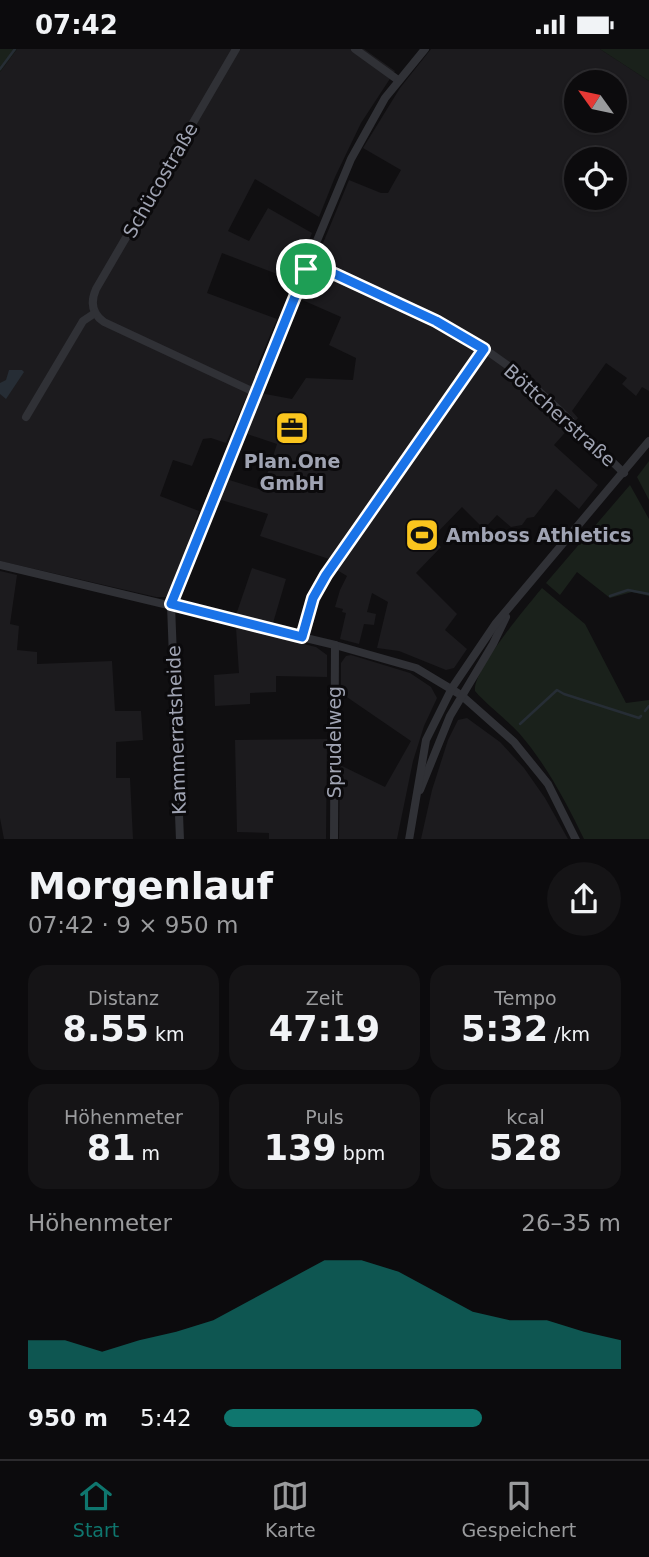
<!DOCTYPE html>
<html lang="de">
<meta charset="utf-8">
<style>
:root{--surface:#0c0b0d;--page:#151416;--text:#f1f3f6;--muted:#9a9b9d;--line:#2c2b2e;--accent:#0f766e}
body{margin:0;font-family:"DejaVu Sans",sans-serif;background:var(--page);color:var(--text);height:100vh;display:flex;flex-direction:column;font-size:26px;white-space:nowrap}
*{box-sizing:border-box;margin:0}
p{font-size:23px;color:var(--muted)}
.icon{flex:none;width:38px;height:38px;fill:none;stroke:currentColor;stroke-width:2;stroke-linecap:round;stroke-linejoin:round}
.map{position:relative;height:790px;overflow:hidden}
.side{display:flex;flex-direction:column;background:var(--surface);flex:1}
.side>*{flex:none}
.needle{width:46px;rotate:303deg}
.tools{position:absolute;left:564px;top:21px;display:grid;gap:14px}
.tools a{display:grid;place-items:center;width:63px;height:63px;border-radius:50%;background:var(--surface);box-shadow:0 2px 5px #0004,0 0 0 2px var(--line);font-size:35px}
.pin{position:absolute;display:grid;place-items:center;width:60px;height:60px;color:#fff;margin:-30px;border:4px solid #fff;border-radius:50%;box-shadow:0 2px 7px #0007}
.round{display:grid;place-items:center;flex:none;width:74px;height:74px;border-radius:37px;background:var(--page)}
.summary{display:flex;align-items:center;justify-content:space-between;height:119px;padding:0 28px}
h1{font-size:38px;font-weight:800;line-height:52px}
.figures{display:grid;grid-template-columns:repeat(3,1fr);gap:10px;height:119px;padding:7px 28px}
.figures div{display:grid;align-content:center;border-radius:18px;background:var(--page);text-align:center}
.figures b{font-size:35px;font-weight:800}
.figures small{font-size:19px;font-weight:400}
.figures p{font-size:19px}
.chart{height:196px;padding:14px 28px}
.chart p{display:flex;justify-content:space-between}
.chart svg{width:100%;height:126px;margin-top:7px;fill:var(--accent);opacity:.7}
ul{padding:0 28px;list-style:none;font-size:23px}
li{display:grid;grid-template-columns:112px 84px 1fr;align-items:center;height:52px}
li i{height:18px;border-radius:9px;background:var(--accent)}
.status{display:flex;justify-content:space-between;align-items:center;height:49px;padding:0 35px;background:var(--surface);direction:ltr}
.status svg{height:19px;fill:currentColor}
.tabs{display:flex;justify-content:space-around;align-items:center;height:98px;border-top:2px solid var(--line);background:var(--surface);font-size:19px;color:var(--muted)}
.tabs a{display:grid;justify-items:center;gap:4px}
.tabs .active{color:var(--accent)}
.map>svg:first-child{display:block}
.built{fill:#1c1b1e;fill-rule:evenodd}
.green{fill:#1a211b}
.water{fill:#262d35}
.lines{fill:none;stroke-linecap:round;stroke-linejoin:round}
.stream{stroke:#262d35;stroke-width:2.5}
.minor{stroke:#303136;stroke-width:8}
.route-casing{stroke:#fff;stroke-width:14}
.route{stroke:#1a73e8;stroke-width:9}
.labels{text-anchor:middle;stroke-width:6;stroke-linejoin:round;paint-order:stroke}
.street-label{font-size:19px;fill:#a0a4b3;stroke:#0b0a0c}
.poi-label{font-size:19px;font-weight:bold;fill:#a0a4b3;stroke:#0b0a0c}
</style>
<div class="status"><b>07:42</b><svg viewBox="0 0 49 12"><path d="M0 12V9h3v3zM5 12V6h3v6zM10 12V3h3v9zM15 12V0h3v12zM26 1h20v11H26zM47 4h2v5h-2z"/></svg></div>
<div class="map">
<svg width="649" height="791" viewBox="0 0 649 791">
<rect width="100%" height="100%" fill="#100f11"/>
<g class="built">
<polygon points="17,0 364,0 395,22 361,74 335,128 319,168 255,130 228,182 249,192 268,159 312,184 293,231 222,204 207,244 277,270 258,315 256,327 226,394 211,389 203,390 192,417 173,411 160,447 199,462 174,539 166,548 156,548 0,512 0,23"/>
<path d="M431 0H600L649 32V342L642 338 636 347 622 335 627 329 606 314 572 362 578 369 554 396 598 436 579 460 556 440 534 468 527 469 522 476 511 478 497 466 484 480 462 458 432 489 441 498 416 524 457 565 445 581 467 600 454 619 446 621 399 602 377 599 388 553 372 544 367 563 376 565 374 576 364 575 359 595 340 590 346 564 342 563 343 560 335 558 340 541 347 527 327 515 329 510 260 487 268 465 218 450 226 430 262 441 277 395 244 384 260 344 292 350 306 329 353 331 356 309 329 296 341 268 300 250 349 131 381 144H388L401 121 363 99 400 39ZM576 33H614V72H576ZM576 110H614V149H576Z"/>
<polygon points="252,519 286,530 273,574 236,566"/>
<polygon points="0,522 17,526 10,575 19,577 17,601 37,603 37,615 112,612 115,662 141,662 143,691 116,693 116,729 130,729 133,790 4,790 0,769"/>
<polygon points="236,579 316,598 327,606 327,628 276,627 276,643 250,644 250,655 215,657 214,626 239,624"/>
<polygon points="351,606 410,624 431,638 437,649 424,677 413,712 397,790 339,790 340,716 385,738 411,692 341,644 341,614 346,607"/>
<polygon points="467,669 500,693 524,719 545,749 568,790 421,790 432,741 448,691 458,671"/>
<polygon points="327,690 326,790 269,790 269,784 237,783 235,691"/>
</g>
<g class="green">
<polygon points="0,0 17,0 0,23"/>
<polygon points="600,0 649,0 649,32"/>
<polygon points="649,412 649,451 637,428"/>
<polygon points="630,436 649,470 649,547 632,543 610,549 577,523 560,546 546,534"/>
<path d="M542 539 585 575 626 654 649 651V790H584C566 753 546 715 519 684 505 669 488 657 475 642 472 622 528 556 542 539Z"/>
</g>
<polygon class="water" points="9,321 22,321 24,323 6,350 0,345 0,334 6,331"/>
<g class="lines">
<g class="stream">
<polyline points="0,20 15,0"/>
<polyline points="610,547 628,541 649,545"/>
<polyline points="645,662 649,657"/>
<polyline points="520,675 557,641 564,645 639,669 641,667"/>
</g>
<g class="minor">
<path d="M236 0 96 240C90 254 92 265 104 273L254 343"/>
<polyline points="355,0 398,31"/>
<path d="M309 213C375 244 447 271 507 316 549 348 586 388 624 424"/>
<polyline points="26,368 83,272 95,264"/>
<polyline points="0,516 335,596 416,619 461,646 514,693 548,735 576,791"/>
<polyline points="302,588 313,549 326,526 484,300"/>
<polyline points="420,741 450,667 493,595 506,568"/>
<polyline points="180,791 171,556 254,343 351,110 385,49 425,0"/>
<polyline points="334,791 335,596"/>
<polyline points="409,791 426,691 452,639 496,574 649,392"/>
</g>
</g>
<g class="lines">
<g class="route-casing">
<polygon id="route" points="309,213 436,272 484,300 326,526 313,549 302,588 171,555"/>
</g>
<use href="#route" class="route"/>
</g>
<defs>
<g id="office-square" transform="scale(1.75)"><rect x="-9" y="-9" width="18" height="18" rx="4" fill="#fac51e" stroke="#0b0a0c"/><path d="M-6-3h4V-5.5h4V-3h4V5H-6ZM-1-4.5V-3h2v-1.5ZM-6 0V1H6V0Z" fill="#111"/></g>
<g id="stadium-square" transform="scale(1.75)"><rect x="-9" y="-9" width="18" height="18" rx="4" fill="#fac51e" stroke="#0b0a0c"/><path d="M0-5a6.5 5 0 1 0 0 10a6.5 5 0 1 0 0-10ZM-3.5-1.8h7v3.6h-7Z" fill="#111"/></g>
</defs>
<g fill-rule="evenodd">
<use href="#office-square" x="292" y="379"/>
<use href="#stadium-square" x="422" y="486"/>
</g>
<g class="labels">
<g class="street-label">
<text transform="translate(160 131) rotate(-60)" y="7">Schücostraße</text>
<text transform="translate(560 366) rotate(42)" y="7">Böttcherstraße</text>
<text transform="translate(176 681) rotate(-92)" y="7">Kammerratsheide</text>
<text transform="translate(334 693) rotate(-90)" y="7">Sprudelweg</text>
</g>
<g class="poi-label">
<text x="292" y="419">Plan.One<tspan x="292" dy="22">GmbH</tspan></text>
<text x="446" y="493" text-anchor="start">Amboss Athletics</text>
</g>
</g>
</svg>
<div class="tools">
<a><svg class="needle" viewBox="-14 -14 28 28"><path d="M0-13l5 13h-10z" fill="#e53935"/><path d="M0 13l5-13h-10z" fill="#9a9b9d"/></svg></a>
<a><svg class="icon" aria-label="locate" viewBox="0 0 24 24"><circle cx="12" cy="12" r="6"/><path d="M12 2v4M12 18v4M2 12h4M18 12h4"/></svg></a>
</div>
<div class="pin" style="left:306px;top:220px;background:#1e9e55"><svg class="icon" aria-label="arrive" viewBox="0 0 24 24"><path d="M6 21V4h12l-3 4 3 4H6"/></svg></div>
</div>
<section class="side">
<div class="summary"><div><h1>Morgenlauf</h1><p>07:42 · 9 × 950 m</p></div><a class="round"><svg class="icon" aria-label="share" viewBox="0 0 24 24"><path d="M12 15V3M7 8l5-5 5 5M5 13v7h14v-7"/></svg></a></div>
<div class="figures">
<div><p>Distanz</p><b>8.55<small> km</small></b></div>
<div><p>Zeit</p><b>47:19</b></div>
<div><p>Tempo</p><b>5:32<small> /km</small></b></div>
</div>
<div class="figures">
<div><p>Höhenmeter</p><b>81<small> m</small></b></div>
<div><p>Puls</p><b>139<small> bpm</small></b></div>
<div><p>kcal</p><b>528</b></div>
</div>
<div class="chart"><p><span>Höhenmeter</span>26–35 m</p>
<svg viewBox="0 0 160 44" preserveAspectRatio="none"><path d="M0 44V34L10 34L20 38L30 34L40 31L50 27L60 20L70 13L80 6L90 6L100 10L110 17L120 24L130 27L140 27L150 31L160 34V44z"/></svg>
</div>
<ul>
<li><b>950 m</b>5:42<i style="width:65%"></i></li>
</ul>
</section>
<nav class="tabs">
<a class="active"><svg class="icon" aria-label="home" viewBox="0 0 24 24"><path d="M3 11l9-7 9 7M6 9v11h12V9"/></svg>Start</a>
<a><svg class="icon" aria-label="map" viewBox="0 0 24 24"><path d="M3 6l6-2 6 2 6-2v14l-6 2-6-2-6 2zM9 4v14M15 6v14"/></svg>Karte</a>
<a><svg class="icon" aria-label="saved" viewBox="0 0 24 24"><path d="M7 4h10v16l-5-4-5 4z"/></svg>Gespeichert</a>
</nav>
